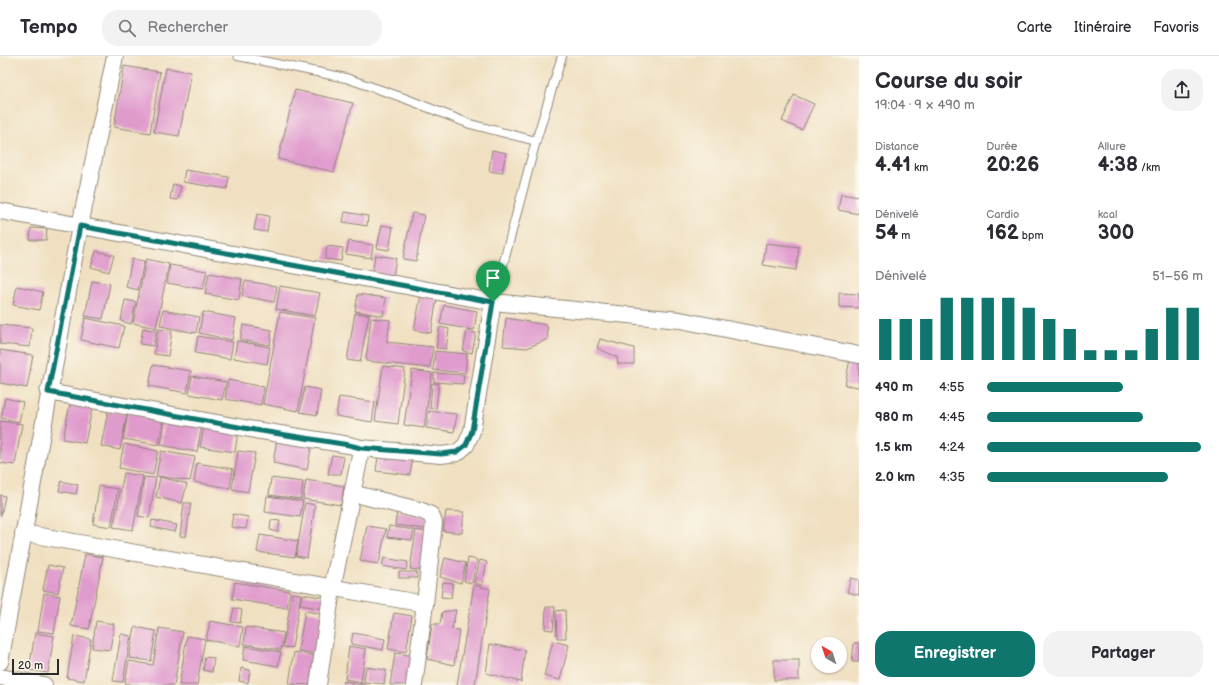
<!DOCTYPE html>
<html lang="fr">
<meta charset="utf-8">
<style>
:root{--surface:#fff;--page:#f2f2f3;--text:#2b2b33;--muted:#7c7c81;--line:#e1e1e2;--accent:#0f766e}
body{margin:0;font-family:"Balsamiq Sans",sans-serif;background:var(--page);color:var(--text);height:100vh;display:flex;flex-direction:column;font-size:15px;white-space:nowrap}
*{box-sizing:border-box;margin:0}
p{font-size:13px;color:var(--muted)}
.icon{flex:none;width:22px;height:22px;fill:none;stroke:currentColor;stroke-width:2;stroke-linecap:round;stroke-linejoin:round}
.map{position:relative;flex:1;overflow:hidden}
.side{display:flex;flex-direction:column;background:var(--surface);width:360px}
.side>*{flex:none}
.needle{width:26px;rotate:321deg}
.fabs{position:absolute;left:811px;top:581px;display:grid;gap:8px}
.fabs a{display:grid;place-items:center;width:36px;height:36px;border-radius:50%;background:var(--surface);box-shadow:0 1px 3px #0004;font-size:20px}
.scale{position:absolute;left:12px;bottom:10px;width:47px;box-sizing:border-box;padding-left:4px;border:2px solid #2b2b2b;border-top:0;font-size:11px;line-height:14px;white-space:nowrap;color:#2b2b2b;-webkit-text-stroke:3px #fbf7ec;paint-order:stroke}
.pin{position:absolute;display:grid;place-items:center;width:34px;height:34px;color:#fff;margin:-41px -17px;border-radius:50% 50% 50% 0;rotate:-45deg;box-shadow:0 0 4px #0007}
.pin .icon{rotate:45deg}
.round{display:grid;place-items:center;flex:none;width:42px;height:42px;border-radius:16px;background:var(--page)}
.head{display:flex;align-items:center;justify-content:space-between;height:68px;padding:0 16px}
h1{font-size:22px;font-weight:700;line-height:30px}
.figures{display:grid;grid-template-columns:repeat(3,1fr);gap:6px;height:68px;padding:4px 16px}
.figures div{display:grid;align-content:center}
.figures b{font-size:20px;font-weight:700}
.figures small{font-size:11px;font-weight:400}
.figures p{font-size:11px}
.chart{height:112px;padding:8px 16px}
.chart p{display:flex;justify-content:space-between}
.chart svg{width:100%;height:72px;margin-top:4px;stroke:var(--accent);stroke-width:6}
.cta{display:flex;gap:8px;margin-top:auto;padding:8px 16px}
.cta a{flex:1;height:46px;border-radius:16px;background:var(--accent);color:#fff;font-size:16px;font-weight:700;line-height:46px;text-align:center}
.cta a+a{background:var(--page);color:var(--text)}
ul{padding:0 16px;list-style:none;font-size:13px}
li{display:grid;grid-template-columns:64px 48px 1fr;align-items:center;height:30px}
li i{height:10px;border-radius:5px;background:var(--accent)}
header{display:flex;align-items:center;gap:24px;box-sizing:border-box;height:56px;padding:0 20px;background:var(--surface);border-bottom:1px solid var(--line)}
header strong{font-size:19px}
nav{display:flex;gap:22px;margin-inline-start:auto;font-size:14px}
.search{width:280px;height:36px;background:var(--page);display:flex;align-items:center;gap:10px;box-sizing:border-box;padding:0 14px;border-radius:16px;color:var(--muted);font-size:15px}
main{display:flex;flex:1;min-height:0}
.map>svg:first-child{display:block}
.building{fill:#e09bcd}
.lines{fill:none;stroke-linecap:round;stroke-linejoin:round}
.lane-casing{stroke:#8e8676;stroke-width:10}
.street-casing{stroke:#8e8676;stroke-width:18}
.lane{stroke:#fff;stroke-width:8}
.street{stroke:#fff;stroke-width:16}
.route-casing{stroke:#fff;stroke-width:8}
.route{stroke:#0f766e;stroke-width:5}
</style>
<header>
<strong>Tempo</strong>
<div class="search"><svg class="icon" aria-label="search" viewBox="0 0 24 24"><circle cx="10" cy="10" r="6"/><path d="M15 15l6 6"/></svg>Rechercher</div>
<nav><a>Carte</a><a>Itinéraire</a><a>Favoris</a></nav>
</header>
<main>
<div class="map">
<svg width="859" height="629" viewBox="0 0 859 629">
<rect width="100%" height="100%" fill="#fbf7ec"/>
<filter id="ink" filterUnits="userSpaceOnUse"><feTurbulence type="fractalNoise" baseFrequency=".025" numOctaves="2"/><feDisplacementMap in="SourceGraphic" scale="8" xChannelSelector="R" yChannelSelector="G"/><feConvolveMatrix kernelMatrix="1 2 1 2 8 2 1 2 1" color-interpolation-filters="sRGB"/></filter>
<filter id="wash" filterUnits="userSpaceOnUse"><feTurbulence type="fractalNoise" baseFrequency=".012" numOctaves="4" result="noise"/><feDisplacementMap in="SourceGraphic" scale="16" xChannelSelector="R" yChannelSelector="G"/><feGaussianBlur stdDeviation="0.9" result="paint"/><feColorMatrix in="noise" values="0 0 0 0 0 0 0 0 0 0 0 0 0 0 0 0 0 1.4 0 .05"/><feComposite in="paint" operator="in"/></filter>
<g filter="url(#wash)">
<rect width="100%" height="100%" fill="#f0e0c1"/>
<g id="blocks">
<g class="building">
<polygon points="124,10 160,16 150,77 114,71"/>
<polygon points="166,12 191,16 179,80 154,76"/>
<polygon points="295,34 353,47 334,116 278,103"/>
<polygon points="794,39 814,48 802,74 782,65"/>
<polygon points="492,94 506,97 502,117 489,115"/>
<polygon points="185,114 229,121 227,133 183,126"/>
<polygon points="173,128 181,130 178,144 170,143"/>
<polygon points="841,138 859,141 859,158 838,154"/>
<polygon points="345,156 368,160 367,170 343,166"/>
<polygon points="412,157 424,159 416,205 403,203"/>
<polygon points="257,158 269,160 267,176 254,174"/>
<polygon points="382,169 393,171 389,194 377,192"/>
<polygon points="31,172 47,173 46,184 30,184"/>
<polygon points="349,185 373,189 371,202 346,198"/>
<polygon points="766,187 799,191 796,214 763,209"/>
<polygon points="327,190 343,192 341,205 325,203"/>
<polygon points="96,195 114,199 109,216 91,211"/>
<polygon points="375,199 396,202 393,221 372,218"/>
<polygon points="132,203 144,205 138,234 126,231"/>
<polygon points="146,203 169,208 156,272 133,267"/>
<polygon points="170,209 207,215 203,233 167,227"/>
<polygon points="209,217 242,223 239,244 205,238"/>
<polygon points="92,225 110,228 103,263 85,260"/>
<polygon points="245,225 277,230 274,246 242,240"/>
<polygon points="17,230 43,236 39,254 13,249"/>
<polygon points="280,230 320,237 315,260 276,253"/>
<polygon points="839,237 859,238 859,252 839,251"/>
<polygon points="358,238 386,242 383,260 355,255"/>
<polygon points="421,239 437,242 431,277 414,274"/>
<polygon points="125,244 136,246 131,268 121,265"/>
<polygon points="444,249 477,255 474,274 440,268"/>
<polygon points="163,254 199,261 196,277 160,270"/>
<polygon points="203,256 236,262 232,284 199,277"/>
<polygon points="280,256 315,262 298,355 263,348"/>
<polygon points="355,257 369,259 360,306 347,304"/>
<polygon points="85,262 124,270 119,292 81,284"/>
<polygon points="371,262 390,264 387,286 433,291 430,312 366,305"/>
<polygon points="506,262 547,269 548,283 527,292 503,290"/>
<polygon points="0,269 32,272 30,291 0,288"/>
<polygon points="243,269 272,274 270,289 240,284"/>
<polygon points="440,271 449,273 446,293 436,292"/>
<polygon points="143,272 156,275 153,290 140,288"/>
<polygon points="158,273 172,275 168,300 154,298"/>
<polygon points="467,275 476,277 472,297 463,295"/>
<polygon points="198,280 233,286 230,303 195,297"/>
<polygon points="600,283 634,292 634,308 618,308 617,301 597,292"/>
<polygon points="237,285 270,291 267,308 234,302"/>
<polygon points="0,294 33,299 27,332 0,327"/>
<polygon points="435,295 467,298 465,317 433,314"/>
<polygon points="850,303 859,305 859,331 845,329"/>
<polygon points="153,309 191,315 187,337 149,330"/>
<polygon points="383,310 405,313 398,368 375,365"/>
<polygon points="412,314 432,317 424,372 404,369"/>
<polygon points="434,317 464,319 463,328 434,326"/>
<polygon points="192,320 226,326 222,344 189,338"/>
<polygon points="228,324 264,331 261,349 225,343"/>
<polygon points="432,327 439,328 436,353 430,352"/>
<polygon points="305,331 321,334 317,359 300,356"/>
<polygon points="339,341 375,346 372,366 336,360"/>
<polygon points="5,342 23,346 19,366 1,362"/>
<polygon points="71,343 93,348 85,387 63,383"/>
<polygon points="108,355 127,358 120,394 101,390"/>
<polygon points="429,355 457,358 454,376 426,372"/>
<polygon points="128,356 163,362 159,389 123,383"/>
<polygon points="165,362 202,368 197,396 161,389"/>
<polygon points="0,365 22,368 15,409 0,407"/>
<polygon points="204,370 238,376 235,396 200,391"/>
<polygon points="277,382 312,388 307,414 273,407"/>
<polygon points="124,388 158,395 153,419 119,412"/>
<polygon points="379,394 413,399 410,419 376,415"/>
<polygon points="161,395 195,401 190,425 156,420"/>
<polygon points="238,395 255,397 248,436 232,433"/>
<polygon points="332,399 344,401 341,418 328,418"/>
<polygon points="197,407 233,413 230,432 194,426"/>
<polygon points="124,417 143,420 133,474 113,471"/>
<polygon points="144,421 156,422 149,462 138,460"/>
<polygon points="160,421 187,428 182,447 156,441"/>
<polygon points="271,422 303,426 301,443 269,439"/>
<polygon points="306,424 344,430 341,449 303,443"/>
<polygon points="61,425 78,429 76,438 59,435"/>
<polygon points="99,430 118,433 111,471 93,468"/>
<polygon points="0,439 5,440 1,459 0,459"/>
<polygon points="267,440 303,445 300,461 265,456"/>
<polygon points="184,447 191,447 186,481 180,480"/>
<polygon points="305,447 315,449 307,502 296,500"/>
<polygon points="397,455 427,460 425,473 395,469"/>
<polygon points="446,455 464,456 462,477 443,475"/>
<polygon points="233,458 248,461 246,473 231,471"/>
<polygon points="152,464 177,469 175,476 151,471"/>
<polygon points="271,464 280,465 278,476 270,474"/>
<polygon points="367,470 386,473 379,508 360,505"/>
<polygon points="389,470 414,474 412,484 387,481"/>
<polygon points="416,474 432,477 426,515 410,513"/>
<polygon points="260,479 298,485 295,501 257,496"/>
<polygon points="85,498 103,501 89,573 71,570"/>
<polygon points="384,502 408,506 406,514 382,510"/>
<polygon points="445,502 466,507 461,527 440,521"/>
<polygon points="468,502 477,504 472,527 464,525"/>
<polygon points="480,504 487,506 482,529 474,527"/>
<polygon points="48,509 63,512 58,537 43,534"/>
<rect x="399" y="516" width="18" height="6"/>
<polygon points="851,522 859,524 859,539 847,536"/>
<polygon points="235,526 290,535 287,552 232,543"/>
<polygon points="443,526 453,527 451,542 441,541"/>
<polygon points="474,529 490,533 475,629 457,629"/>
<polygon points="44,537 60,540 54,577 38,575"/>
<polygon points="292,537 301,538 292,592 283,591"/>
<polygon points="302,538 327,542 325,553 300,549"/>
<polygon points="546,551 555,551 553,574 545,573"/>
<polygon points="234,552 242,554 240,567 231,566"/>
<polygon points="456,554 452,573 459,574 454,609 427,603 432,568 440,568 442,556"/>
<polygon points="565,554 566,582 557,582 556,555"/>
<polygon points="305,555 324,558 317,598 298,595"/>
<polygon points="394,557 412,560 406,596 388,593"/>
<polygon points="96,565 114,568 110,594 92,592"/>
<polygon points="210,565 243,571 240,590 206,584"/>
<polygon points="135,571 156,575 151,605 129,602"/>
<polygon points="246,571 284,577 281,594 244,588"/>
<polygon points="159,572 183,576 174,629 135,629 125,627 129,605 153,609"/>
<polygon points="35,577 54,580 48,617 29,614"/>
<polygon points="353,577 385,583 383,594 351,588"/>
<polygon points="121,578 131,580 123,626 113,625"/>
<polygon points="74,580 91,583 84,625 67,622"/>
<polygon points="187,580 205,583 197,629 179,629"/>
<polygon points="553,585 569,589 560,624 544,620"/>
<polygon points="854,587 859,587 859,606 852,606"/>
<polygon points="490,588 525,594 521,626 486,617"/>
<polygon points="245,590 281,596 278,610 243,604"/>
<polygon points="349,590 366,593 361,626 345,623"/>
<polygon points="294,596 317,600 312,629 289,628"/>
<polygon points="395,597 415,600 411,629 390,629"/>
<polygon points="205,601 214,602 212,616 203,614"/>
<rect x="774" y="604" width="25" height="20"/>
<polygon points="366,611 386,614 384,628 364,626"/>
<polygon points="241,612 250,614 248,627 239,625"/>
<polygon points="344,625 364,628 364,629 343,629"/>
</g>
</g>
</g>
<g filter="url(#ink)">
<use href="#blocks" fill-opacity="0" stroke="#8e8676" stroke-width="1"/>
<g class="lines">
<g class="lane-casing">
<g id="lane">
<polyline points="238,0 346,22 404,42 470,68 536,85"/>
<polyline points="493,246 536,85 562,0"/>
</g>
</g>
<g class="street-casing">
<g id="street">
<polyline points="0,155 493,246 680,264 859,299"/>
<polyline points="48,336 255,374 349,389 361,392 441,399 457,397 466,389 472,375 493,246"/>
<polyline points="352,437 422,455 431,459 434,467 425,548"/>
<polyline points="23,477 425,548 414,629"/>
<polyline points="0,606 80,170 115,0"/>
<polyline points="0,621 44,629"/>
<polyline points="318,629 332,533 359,405 361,392"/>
</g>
</g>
<use href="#lane" class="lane"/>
<use href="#street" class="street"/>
</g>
</g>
<g class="lines" filter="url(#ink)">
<g class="route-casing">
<polygon id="route" points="80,170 493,246 472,375 466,389 457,396 441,398 361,392 349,389 255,374 48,336"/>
</g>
<use href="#route" class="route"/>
</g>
</svg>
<div class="fabs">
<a><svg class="needle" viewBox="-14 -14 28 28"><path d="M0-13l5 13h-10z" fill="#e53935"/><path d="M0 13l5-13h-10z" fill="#7c7c81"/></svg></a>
</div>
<div class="scale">20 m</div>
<div class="pin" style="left:493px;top:246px;background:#1e9e55"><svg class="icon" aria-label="arrive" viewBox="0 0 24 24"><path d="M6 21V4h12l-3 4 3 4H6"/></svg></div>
</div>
<section class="side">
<div class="head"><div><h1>Course du soir</h1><p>19:04 · 9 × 490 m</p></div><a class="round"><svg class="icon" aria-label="share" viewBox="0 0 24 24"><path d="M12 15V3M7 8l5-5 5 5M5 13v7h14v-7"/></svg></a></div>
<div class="figures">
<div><p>Distance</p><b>4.41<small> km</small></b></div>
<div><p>Durée</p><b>20:26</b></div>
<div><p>Allure</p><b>4:38<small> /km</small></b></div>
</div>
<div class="figures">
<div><p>Dénivelé</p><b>54<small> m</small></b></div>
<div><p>Cardio</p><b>162<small> bpm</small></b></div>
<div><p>kcal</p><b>300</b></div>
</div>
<div class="chart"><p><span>Dénivelé</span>51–56 m</p>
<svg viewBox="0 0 160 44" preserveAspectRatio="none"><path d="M5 44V19M15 44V19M25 44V19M35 44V6M45 44V6M55 44V6M65 44V6M75 44V12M85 44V19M95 44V25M105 44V38M115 44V38M125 44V38M135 44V25M145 44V12M155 44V12"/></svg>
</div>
<ul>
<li><b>490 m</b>4:55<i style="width:63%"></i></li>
<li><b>980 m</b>4:45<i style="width:72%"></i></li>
<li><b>1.5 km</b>4:24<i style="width:99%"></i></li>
<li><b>2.0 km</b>4:35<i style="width:84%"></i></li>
</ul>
<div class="cta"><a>Enregistrer</a><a>Partager</a></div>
</section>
</main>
